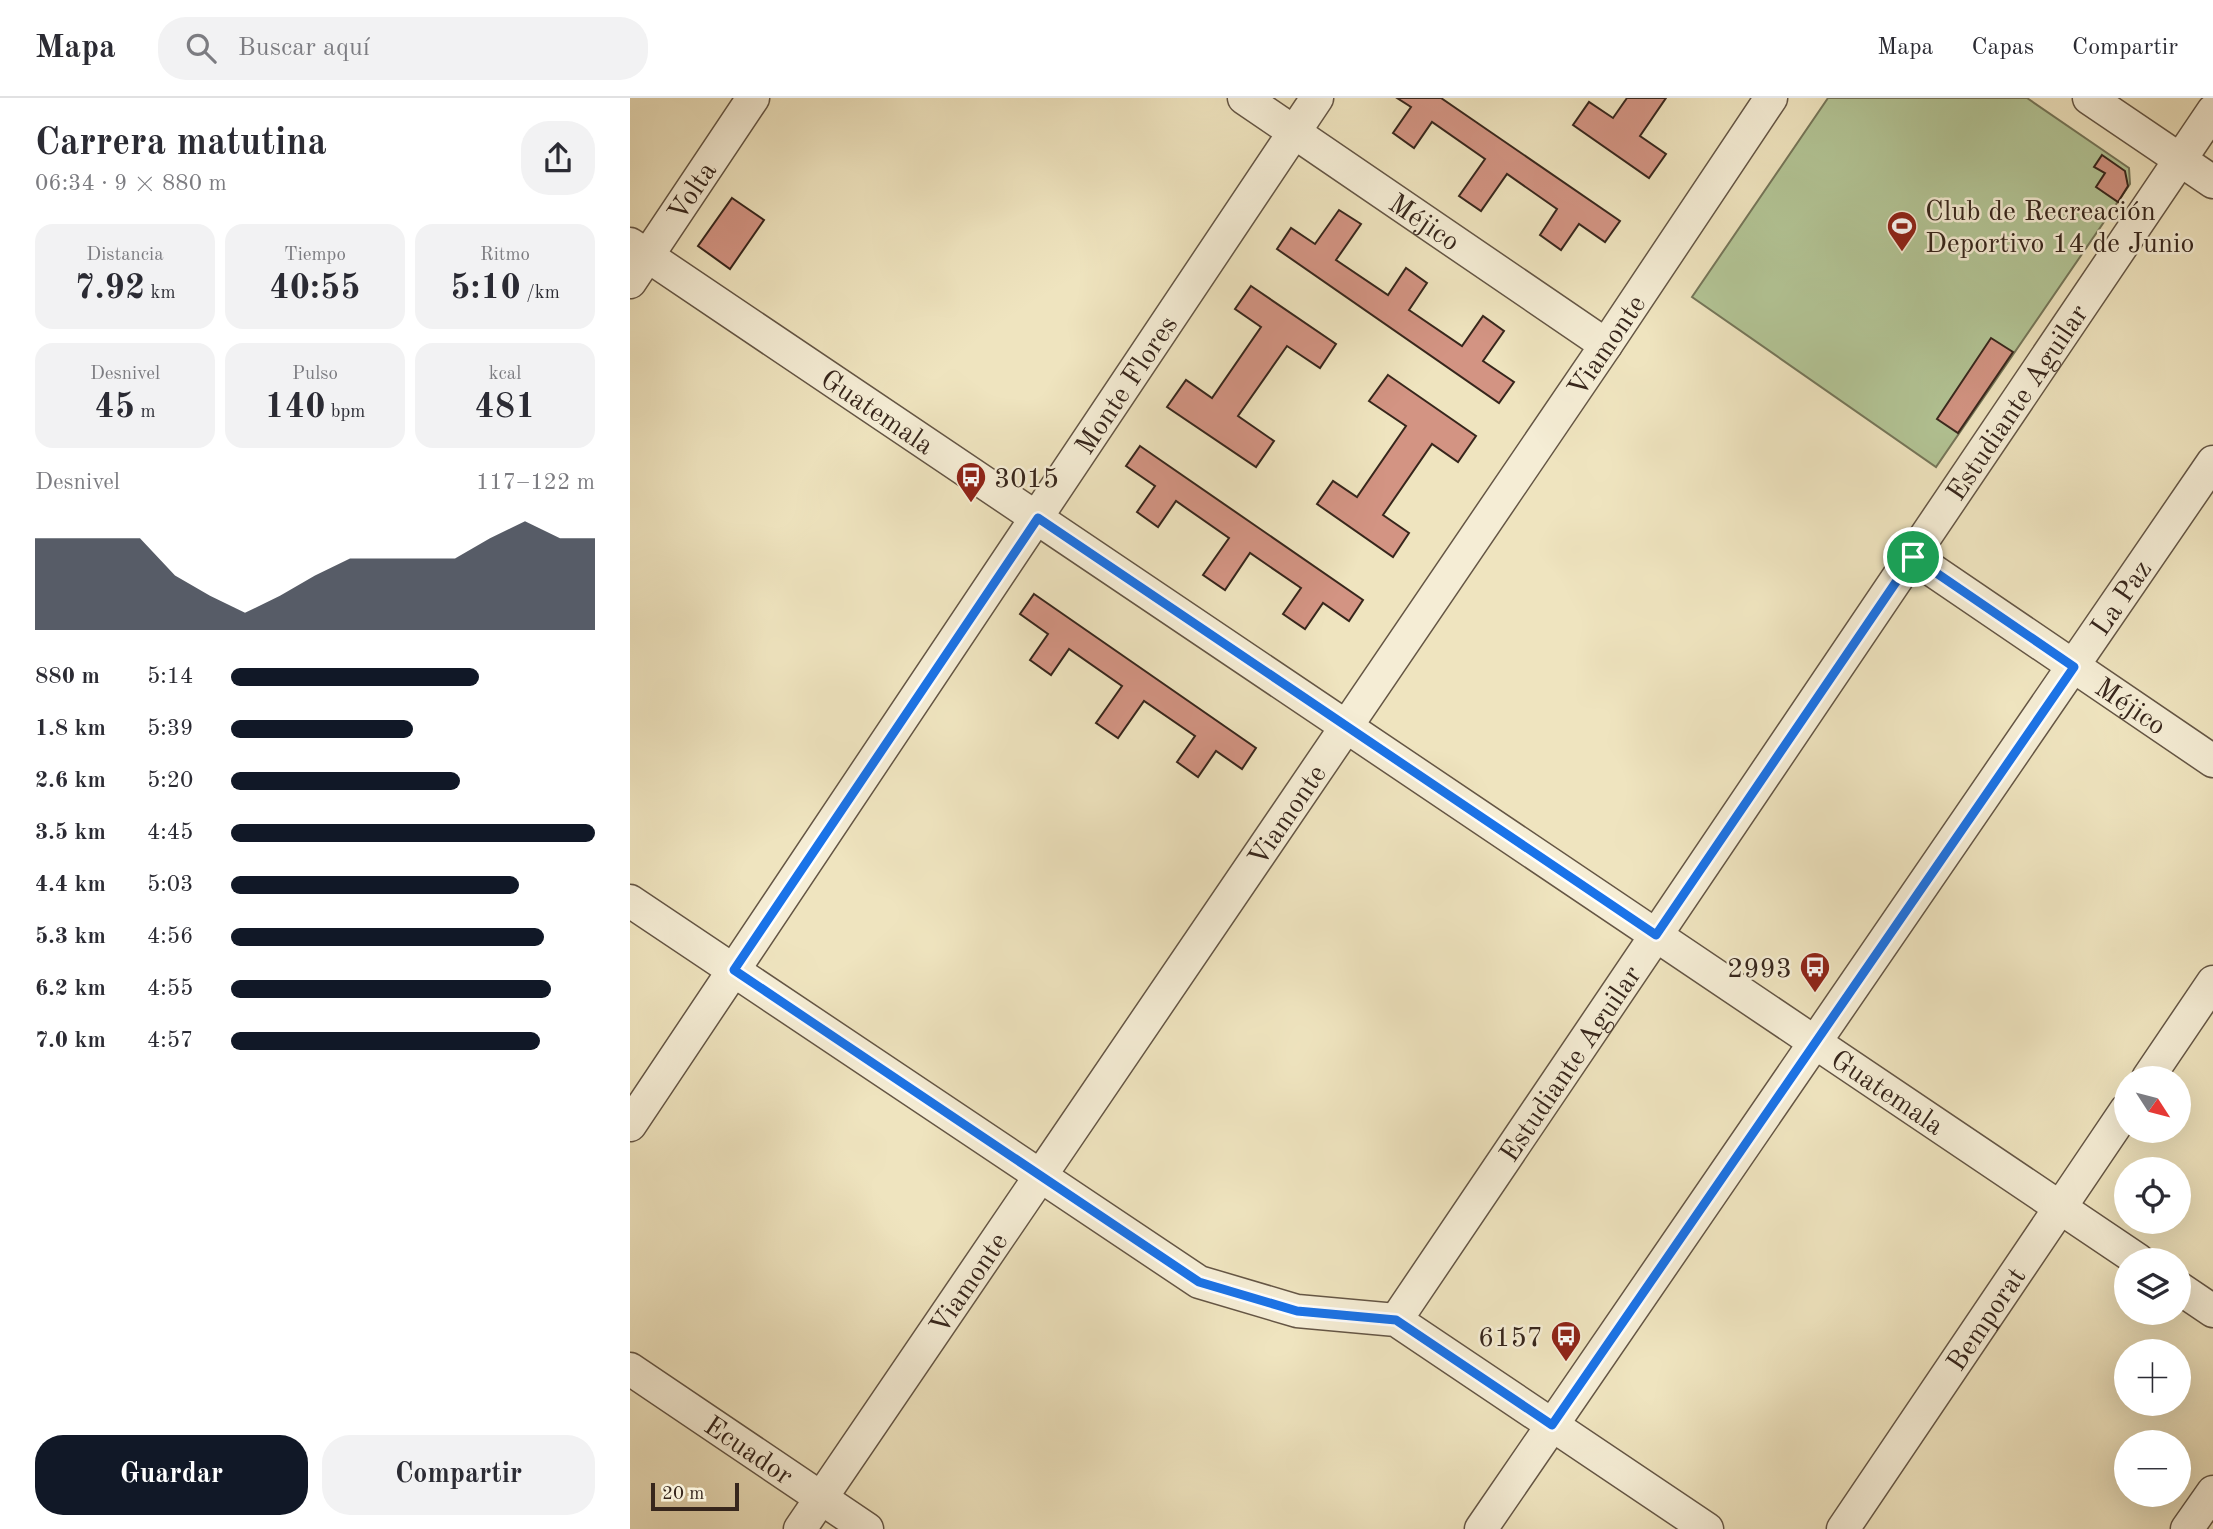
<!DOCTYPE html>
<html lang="es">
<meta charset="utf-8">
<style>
:root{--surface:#fff;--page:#f2f2f3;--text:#2b2b33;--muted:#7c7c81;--line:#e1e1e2;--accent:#111827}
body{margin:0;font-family:"Old Standard TT",serif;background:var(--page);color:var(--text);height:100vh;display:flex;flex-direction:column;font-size:26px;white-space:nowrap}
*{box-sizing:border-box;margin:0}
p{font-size:23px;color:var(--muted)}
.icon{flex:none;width:38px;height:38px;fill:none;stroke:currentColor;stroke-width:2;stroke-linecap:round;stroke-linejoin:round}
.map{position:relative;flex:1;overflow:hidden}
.panel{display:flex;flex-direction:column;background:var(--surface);width:630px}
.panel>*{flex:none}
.needle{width:46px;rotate:126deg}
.controls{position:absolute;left:1484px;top:968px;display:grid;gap:14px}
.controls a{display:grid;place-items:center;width:77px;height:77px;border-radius:50%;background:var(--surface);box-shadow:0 7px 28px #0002;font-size:35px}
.scale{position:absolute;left:21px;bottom:18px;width:88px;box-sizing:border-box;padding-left:7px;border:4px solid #37261c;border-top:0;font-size:19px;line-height:24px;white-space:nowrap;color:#37261c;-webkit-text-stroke:5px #f5edd5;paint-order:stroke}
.pin{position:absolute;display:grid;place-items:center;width:60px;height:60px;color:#fff;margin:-30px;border:4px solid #fff;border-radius:50%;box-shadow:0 2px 7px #0007}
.round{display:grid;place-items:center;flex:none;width:74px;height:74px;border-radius:28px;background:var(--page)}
.head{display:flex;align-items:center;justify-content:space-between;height:119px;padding:0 35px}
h1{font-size:38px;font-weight:600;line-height:52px}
.figures{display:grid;grid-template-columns:repeat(3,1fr);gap:10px;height:119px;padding:7px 35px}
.figures div{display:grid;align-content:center;border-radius:18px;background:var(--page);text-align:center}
.figures b{font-size:35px;font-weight:600}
.figures small{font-size:19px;font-weight:400}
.figures p{font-size:19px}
.chart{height:196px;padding:14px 35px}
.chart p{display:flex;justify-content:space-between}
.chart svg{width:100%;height:126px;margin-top:7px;fill:var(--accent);opacity:.7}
.button{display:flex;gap:14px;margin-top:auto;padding:14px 35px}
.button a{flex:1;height:80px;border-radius:28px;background:var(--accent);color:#fff;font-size:28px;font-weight:600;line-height:80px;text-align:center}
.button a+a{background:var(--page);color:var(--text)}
ul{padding:0 35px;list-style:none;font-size:23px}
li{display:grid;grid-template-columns:112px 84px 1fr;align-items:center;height:52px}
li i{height:18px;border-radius:9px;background:var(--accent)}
header{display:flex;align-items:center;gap:42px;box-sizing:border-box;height:98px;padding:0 35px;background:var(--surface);border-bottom:2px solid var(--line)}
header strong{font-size:33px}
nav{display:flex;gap:38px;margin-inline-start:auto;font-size:24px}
.search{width:490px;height:63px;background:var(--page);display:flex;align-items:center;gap:18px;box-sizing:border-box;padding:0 24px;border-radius:28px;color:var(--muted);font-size:26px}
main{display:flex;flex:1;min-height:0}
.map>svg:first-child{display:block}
.green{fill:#b3c596;stroke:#757659;stroke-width:2}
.building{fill:#d39483;stroke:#37261c;stroke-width:2}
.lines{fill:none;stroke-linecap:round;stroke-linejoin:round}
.street-casing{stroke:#655645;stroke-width:35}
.street{stroke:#f5edd5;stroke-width:32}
.route-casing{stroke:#fff;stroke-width:14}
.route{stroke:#1a73e8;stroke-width:9}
.labels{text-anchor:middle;stroke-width:5;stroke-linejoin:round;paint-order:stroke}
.street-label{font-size:28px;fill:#37261c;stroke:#f5edd5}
.poi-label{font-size:28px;fill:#37261c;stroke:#f5edd5;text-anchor:start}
</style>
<header>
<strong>Mapa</strong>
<div class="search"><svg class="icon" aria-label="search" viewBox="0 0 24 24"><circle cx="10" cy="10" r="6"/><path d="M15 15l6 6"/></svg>Buscar aquí</div>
<nav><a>Mapa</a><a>Capas</a><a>Compartir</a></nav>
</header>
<main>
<section class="panel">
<div class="head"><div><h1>Carrera matutina</h1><p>06:34 · 9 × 880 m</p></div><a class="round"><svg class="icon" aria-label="share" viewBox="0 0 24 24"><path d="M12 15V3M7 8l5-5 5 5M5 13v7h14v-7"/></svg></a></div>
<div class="figures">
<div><p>Distancia</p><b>7.92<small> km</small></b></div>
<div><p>Tiempo</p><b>40:55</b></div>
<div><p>Ritmo</p><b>5:10<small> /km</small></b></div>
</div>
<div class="figures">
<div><p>Desnivel</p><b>45<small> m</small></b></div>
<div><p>Pulso</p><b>140<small> bpm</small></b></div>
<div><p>kcal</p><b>481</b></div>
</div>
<div class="chart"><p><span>Desnivel</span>117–122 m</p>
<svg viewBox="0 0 160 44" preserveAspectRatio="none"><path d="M0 44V12L10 12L20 12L30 12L40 25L50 32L60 38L70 32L80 25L90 19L100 19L110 19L120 19L130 12L140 6L150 12L160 12V44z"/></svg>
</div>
<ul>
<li><b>880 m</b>5:14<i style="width:68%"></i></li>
<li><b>1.8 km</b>5:39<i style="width:50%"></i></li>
<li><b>2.6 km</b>5:20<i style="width:63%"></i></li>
<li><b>3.5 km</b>4:45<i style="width:100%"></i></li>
<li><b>4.4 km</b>5:03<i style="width:79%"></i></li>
<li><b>5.3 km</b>4:56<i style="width:86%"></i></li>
<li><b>6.2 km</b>4:55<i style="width:88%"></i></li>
<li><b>7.0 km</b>4:57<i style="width:85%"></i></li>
</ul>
<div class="button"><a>Guardar</a><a>Compartir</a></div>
</section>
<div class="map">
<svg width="1583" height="1431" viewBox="0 0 1583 1431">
<rect width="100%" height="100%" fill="#efe4bf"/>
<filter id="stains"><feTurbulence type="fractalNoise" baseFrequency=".00286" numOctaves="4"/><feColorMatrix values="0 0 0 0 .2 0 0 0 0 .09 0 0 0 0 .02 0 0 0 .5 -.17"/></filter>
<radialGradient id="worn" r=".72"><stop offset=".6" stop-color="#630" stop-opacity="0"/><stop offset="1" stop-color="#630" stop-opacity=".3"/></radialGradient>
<polygon class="green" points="1198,0 1397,0 1499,70 1500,86 1306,369 1062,199"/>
<g class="building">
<polygon points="767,0 811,0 990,123 975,144 949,126 931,152 910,137 927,111 877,76 851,113 829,98 855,61 802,24 784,50 763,35 781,9"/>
<polygon points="997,0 1036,0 1010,38 1036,56 1019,80 943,27 959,4 983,20"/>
<polygon points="1472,57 1495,73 1498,88 1488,104 1466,89 1475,75 1464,69"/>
<polygon points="102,100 134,122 100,171 68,148"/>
<polygon points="709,112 731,126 706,162 758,197 776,170 797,185 779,212 832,248 853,218 874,233 853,263 884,284 869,305 647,151 661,130 685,146"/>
<polygon points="621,188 706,246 690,270 657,248 608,318 644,343 626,369 537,309 556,282 582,300 631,229 605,211"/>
<polygon points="1361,240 1383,254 1328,335 1307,321"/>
<polygon points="758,277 846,338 828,364 802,346 753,417 779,435 763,459 687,406 703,383 727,399 776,328 739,303"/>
<polygon points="510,348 733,502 719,523 693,505 675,531 653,516 671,490 620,455 595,492 573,477 599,440 546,403 528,429 507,414 525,388 496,368"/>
<polygon points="404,496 626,650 612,671 586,653 568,679 547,664 565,638 514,603 488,640 466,625 492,588 439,551 421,577 400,562 418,536 390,516"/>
</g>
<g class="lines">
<g class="street-casing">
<g id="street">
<path id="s1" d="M614 0 976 247"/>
<polyline points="1459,0 1583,84"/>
<path id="s2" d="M0 146 1508 1162"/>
<path id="s3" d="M0 184 123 0"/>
<path id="s4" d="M1283 459 1583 663"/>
<polyline points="0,803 569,1184 667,1213 766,1222 1077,1431"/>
<polyline points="1518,980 1583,884"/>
<path id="s5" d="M0 1027 687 0"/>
<polyline points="1549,1190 1583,1213"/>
<path id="s6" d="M766 1222 1583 13"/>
<path id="s7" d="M0 1271 237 1431"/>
<path id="s8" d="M170 1431 976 247 1141 0"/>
<path id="s9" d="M851 1431 1583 364"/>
<path id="s10" d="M1213 1431 1496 1012"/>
<polyline points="1557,1431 1583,1394"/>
</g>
</g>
<use href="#street" class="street"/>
</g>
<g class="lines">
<g class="route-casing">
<polygon id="route" points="408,420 1026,837 1283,459 1444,569 922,1327 766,1222 667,1213 569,1184 104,872"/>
</g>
<use href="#route" class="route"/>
</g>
<defs>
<g id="stadium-pin" transform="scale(1.575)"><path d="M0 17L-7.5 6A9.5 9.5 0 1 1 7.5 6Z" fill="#8f2418" stroke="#f5edd5"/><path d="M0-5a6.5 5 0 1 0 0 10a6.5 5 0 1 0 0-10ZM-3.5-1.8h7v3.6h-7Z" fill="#fff"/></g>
<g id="bus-pin" transform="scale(1.575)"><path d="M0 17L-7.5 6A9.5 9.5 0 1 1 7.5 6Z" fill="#8f2418" stroke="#f5edd5"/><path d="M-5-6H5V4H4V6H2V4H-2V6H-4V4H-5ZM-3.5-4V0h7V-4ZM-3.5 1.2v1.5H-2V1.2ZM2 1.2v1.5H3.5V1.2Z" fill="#fff"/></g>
</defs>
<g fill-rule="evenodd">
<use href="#stadium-pin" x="1272" y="128"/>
<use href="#bus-pin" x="341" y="379"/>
<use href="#bus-pin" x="1185" y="869"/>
<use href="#bus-pin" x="936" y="1238"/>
</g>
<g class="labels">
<g class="street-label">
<text dy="10" stroke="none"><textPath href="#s3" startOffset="110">Volta</textPath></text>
<text dy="10" stroke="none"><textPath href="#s1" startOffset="219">Méjico</textPath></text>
<text dy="10" stroke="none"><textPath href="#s8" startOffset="1432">Viamonte</textPath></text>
<text dy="10" stroke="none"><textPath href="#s5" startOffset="891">Monte Flores</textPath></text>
<text dy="10" stroke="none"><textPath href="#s6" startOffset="1108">Estudiante Aguilar</textPath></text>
<text dy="10" stroke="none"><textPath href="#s2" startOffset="299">Guatemala</textPath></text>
<text dy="10" stroke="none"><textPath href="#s9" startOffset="1130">La Paz</textPath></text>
<text dy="10" stroke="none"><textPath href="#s4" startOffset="264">Méjico</textPath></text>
<text dy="10" stroke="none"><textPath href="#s8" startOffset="864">Viamonte</textPath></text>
<text dy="10" stroke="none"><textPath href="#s6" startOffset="310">Estudiante Aguilar</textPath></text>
<text dy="10" stroke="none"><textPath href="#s2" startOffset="1517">Guatemala</textPath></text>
<text dy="10" stroke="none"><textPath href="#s8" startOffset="298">Viamonte</textPath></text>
<text dy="10" stroke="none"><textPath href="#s10" startOffset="254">Bemporat</textPath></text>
<text dy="10" stroke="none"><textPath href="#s7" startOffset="144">Ecuador</textPath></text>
</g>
<g class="poi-label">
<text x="1295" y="122">Club de Recreación<tspan x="1295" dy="32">Deportivo 14 de Junio</tspan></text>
<text x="364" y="389">3015</text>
<text x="1162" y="879" text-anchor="end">2993</text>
<text x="913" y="1248" text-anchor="end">6157</text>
</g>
</g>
<rect width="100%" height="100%" filter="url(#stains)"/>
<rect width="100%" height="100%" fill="url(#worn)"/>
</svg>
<div class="controls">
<a><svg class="needle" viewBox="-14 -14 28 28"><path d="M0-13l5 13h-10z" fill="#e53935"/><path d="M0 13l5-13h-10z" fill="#7c7c81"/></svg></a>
<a><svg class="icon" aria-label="locate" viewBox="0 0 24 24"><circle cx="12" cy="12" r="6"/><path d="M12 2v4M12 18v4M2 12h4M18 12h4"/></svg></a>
<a><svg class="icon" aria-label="layers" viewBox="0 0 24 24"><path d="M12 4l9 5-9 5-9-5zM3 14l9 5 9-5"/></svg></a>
<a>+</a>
<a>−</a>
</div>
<div class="scale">20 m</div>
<div class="pin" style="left:1283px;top:459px;background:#1e9e55"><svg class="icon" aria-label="arrive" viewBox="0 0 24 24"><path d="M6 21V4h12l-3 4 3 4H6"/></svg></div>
</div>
</main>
